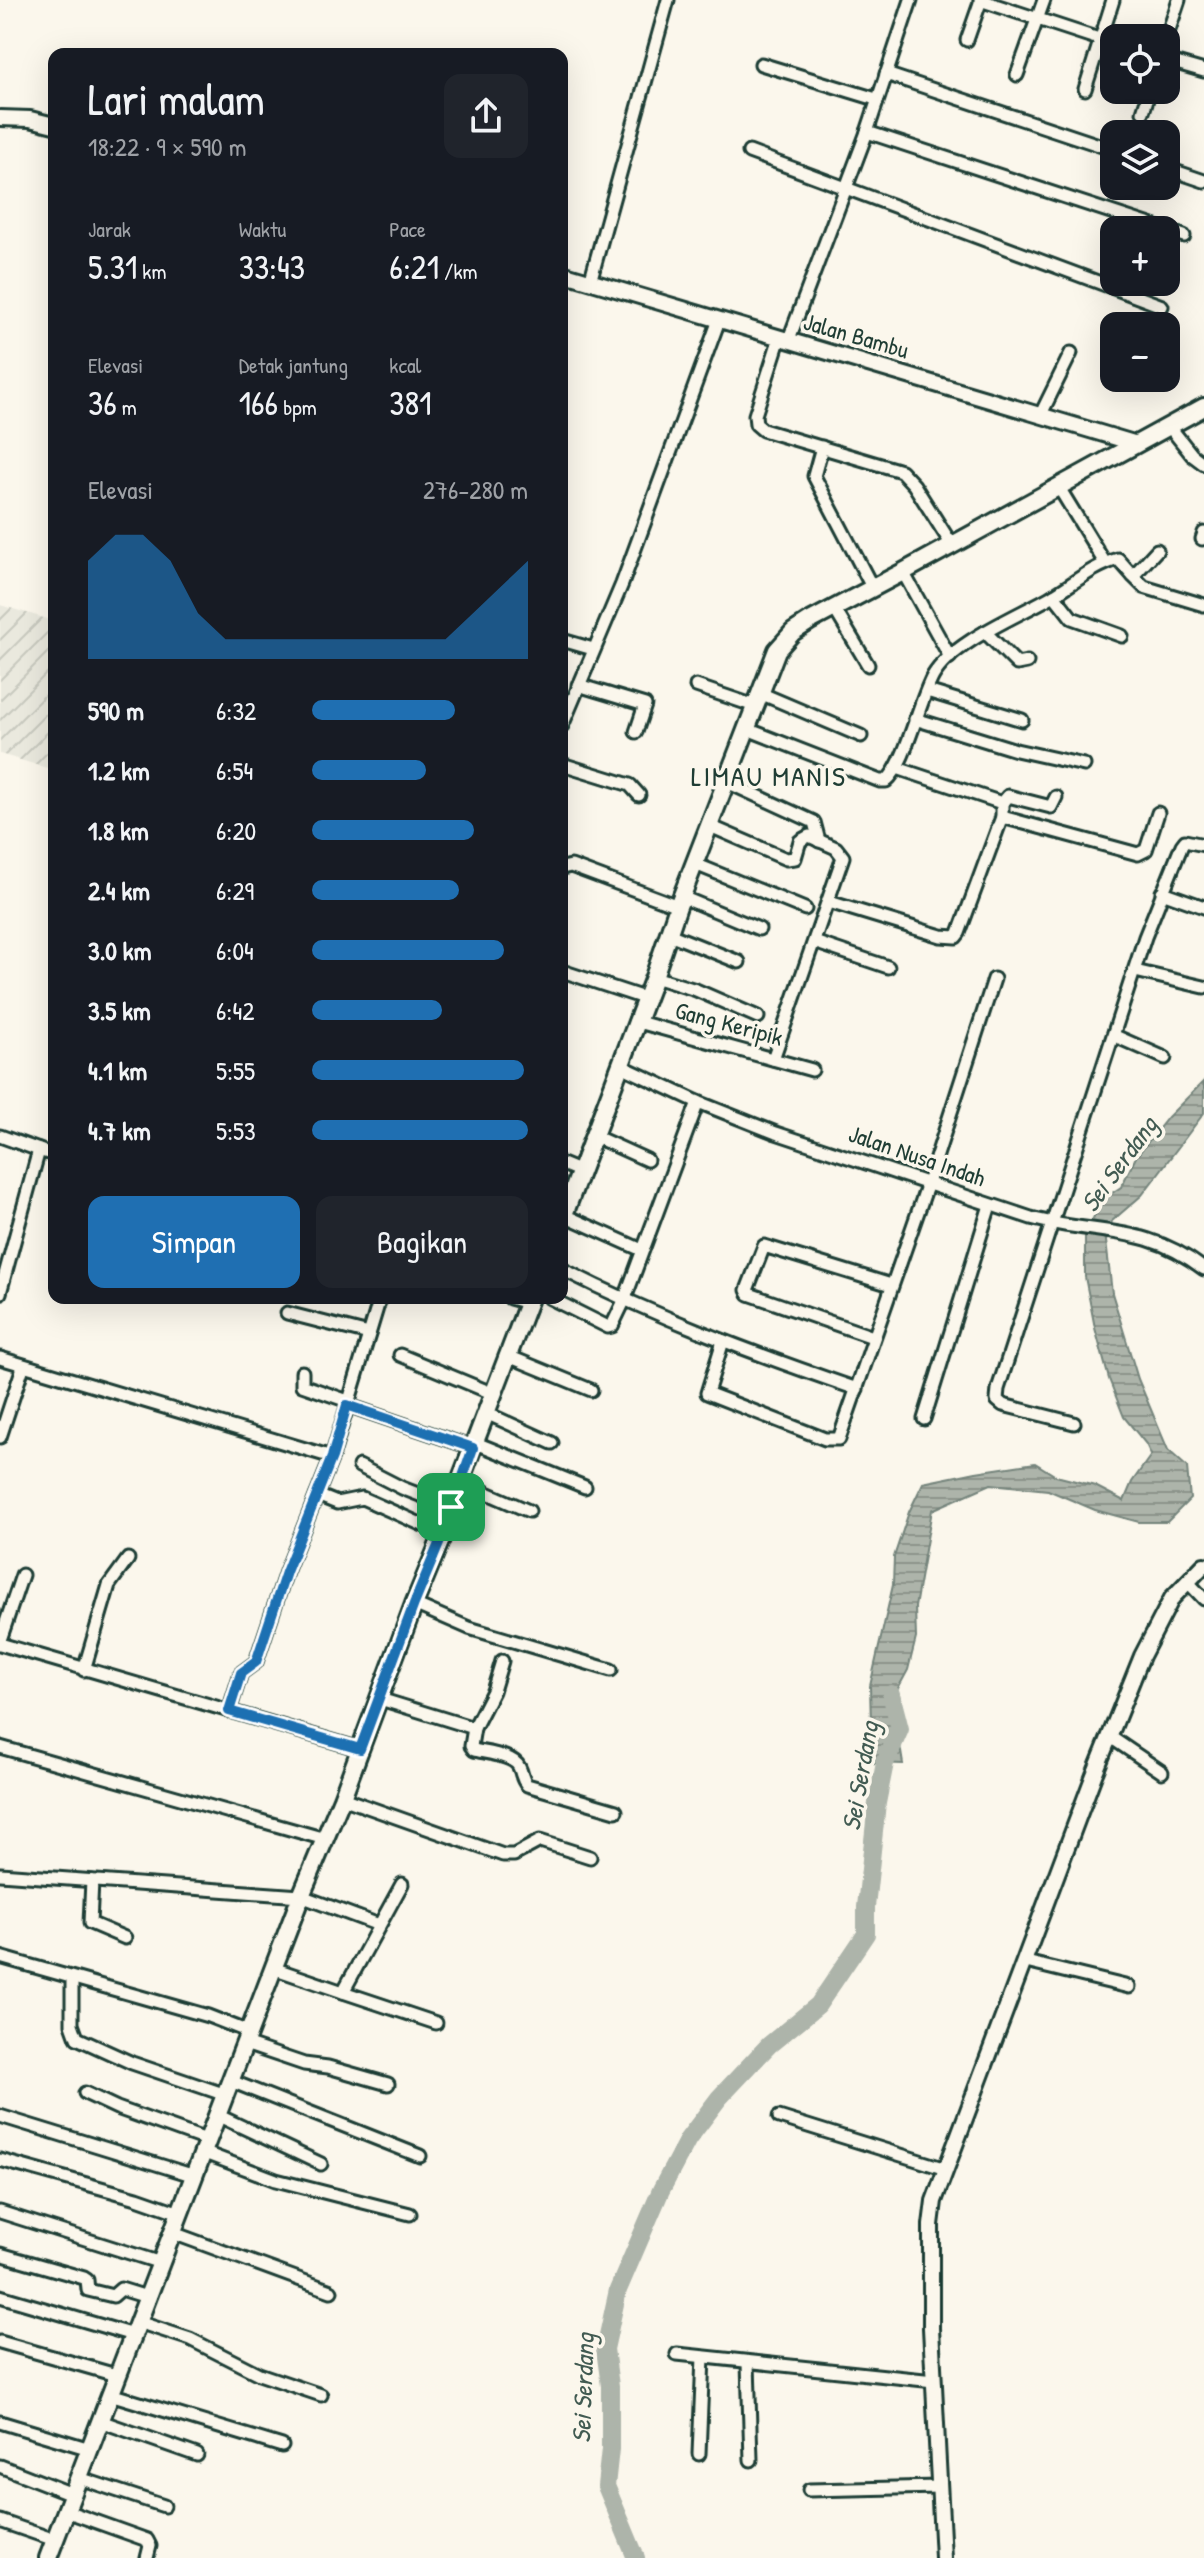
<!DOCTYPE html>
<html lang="id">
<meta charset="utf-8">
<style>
:root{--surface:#171b24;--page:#20242c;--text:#f1f3f6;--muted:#9ea1a6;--accent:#1f6fb2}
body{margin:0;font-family:"Patrick Hand",sans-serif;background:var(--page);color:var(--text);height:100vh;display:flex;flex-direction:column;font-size:30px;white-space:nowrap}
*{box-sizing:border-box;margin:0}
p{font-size:26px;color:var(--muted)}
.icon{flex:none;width:44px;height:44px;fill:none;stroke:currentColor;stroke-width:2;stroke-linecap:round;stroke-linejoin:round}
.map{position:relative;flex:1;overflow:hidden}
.details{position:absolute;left:48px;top:48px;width:520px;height:1256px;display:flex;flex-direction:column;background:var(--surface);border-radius:16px;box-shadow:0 8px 32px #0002}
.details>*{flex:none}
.tools{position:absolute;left:1100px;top:24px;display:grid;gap:16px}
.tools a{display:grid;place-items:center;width:80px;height:80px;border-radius:16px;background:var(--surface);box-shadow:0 8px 32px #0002;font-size:40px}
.pin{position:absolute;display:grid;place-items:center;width:68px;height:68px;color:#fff;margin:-34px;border-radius:16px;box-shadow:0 4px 12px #0006}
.round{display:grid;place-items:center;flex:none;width:84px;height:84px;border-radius:16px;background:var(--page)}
.head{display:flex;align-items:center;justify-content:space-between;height:136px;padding:0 40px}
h1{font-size:44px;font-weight:600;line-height:60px}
.figures{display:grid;grid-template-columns:repeat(3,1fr);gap:12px;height:136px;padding:8px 40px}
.figures div{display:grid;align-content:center}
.figures b{font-size:34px;font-weight:600}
.figures small{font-size:22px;font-weight:400}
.figures p{font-size:22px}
.chart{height:224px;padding:16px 40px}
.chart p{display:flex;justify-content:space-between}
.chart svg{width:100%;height:144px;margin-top:8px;fill:var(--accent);opacity:.7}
.primary-button{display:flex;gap:16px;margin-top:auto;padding:16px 40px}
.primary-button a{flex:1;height:92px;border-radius:16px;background:var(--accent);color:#fff;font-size:32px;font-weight:600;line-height:92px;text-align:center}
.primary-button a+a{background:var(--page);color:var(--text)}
ul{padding:0 40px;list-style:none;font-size:26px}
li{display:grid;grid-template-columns:128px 96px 1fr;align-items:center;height:60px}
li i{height:20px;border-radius:10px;background:var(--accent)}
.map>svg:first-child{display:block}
.industrial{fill:url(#industrial-furrows)}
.water{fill:url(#water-rules);stroke:#74847b;stroke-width:2}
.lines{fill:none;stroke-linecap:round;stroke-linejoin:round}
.river{stroke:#adb4aa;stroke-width:18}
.minor-casing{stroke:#1f3d34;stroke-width:17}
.tertiary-casing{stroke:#1f3d34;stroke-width:20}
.secondary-casing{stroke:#1f3d34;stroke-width:22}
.minor{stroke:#fbf7ec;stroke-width:11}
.tertiary{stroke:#fbf7ec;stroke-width:14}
.secondary{stroke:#fbf7ec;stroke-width:16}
.route-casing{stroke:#fff;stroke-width:16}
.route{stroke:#1f6fb2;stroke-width:10}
.labels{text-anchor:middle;stroke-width:7;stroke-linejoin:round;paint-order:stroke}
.street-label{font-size:24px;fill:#1f3d34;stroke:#fbf7ec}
.water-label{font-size:26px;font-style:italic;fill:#425b52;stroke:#fbf7ec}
.quarter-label{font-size:28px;letter-spacing:2px;fill:#1f3d34;stroke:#fbf7ec}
</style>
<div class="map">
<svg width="1204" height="2558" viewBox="0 0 1204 2558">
<defs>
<pattern id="industrial-furrows" width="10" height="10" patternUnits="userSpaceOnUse" patternTransform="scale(2)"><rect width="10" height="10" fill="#eae9de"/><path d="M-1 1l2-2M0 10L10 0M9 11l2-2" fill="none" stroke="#c8c9bf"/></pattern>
<pattern id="water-rules" width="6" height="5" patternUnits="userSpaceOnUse" patternTransform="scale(2)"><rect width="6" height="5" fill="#adb4aa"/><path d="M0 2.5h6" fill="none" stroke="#8c948b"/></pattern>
</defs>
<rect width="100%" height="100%" fill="#fbf7ec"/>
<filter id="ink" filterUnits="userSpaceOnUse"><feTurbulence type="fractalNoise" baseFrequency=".0125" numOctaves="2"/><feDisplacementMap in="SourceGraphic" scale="16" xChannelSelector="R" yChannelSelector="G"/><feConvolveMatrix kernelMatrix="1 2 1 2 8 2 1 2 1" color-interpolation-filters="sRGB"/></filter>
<g filter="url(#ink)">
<polygon class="industrial" points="0,605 54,621 54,770 0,754"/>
<polygon class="water" points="1204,1081 1204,1113 1142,1195 1112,1221 1106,1241 1112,1293 1138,1379 1168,1450 1187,1467 1190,1499 1167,1522 1139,1522 1095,1510 1048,1490 991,1484 932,1510 915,1607 916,1638 908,1670 896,1692 897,1727 903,1764 872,1763 870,1686 893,1585 894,1557 909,1512 923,1483 976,1472 1035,1463 1056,1476 1095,1486 1124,1501 1132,1482 1151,1455 1146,1444 1124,1417 1109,1379 1095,1328 1085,1277 1085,1234 1103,1199 1121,1187 1136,1157 1168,1117"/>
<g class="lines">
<polyline class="river" points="636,2558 606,2486 610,2449 610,2386 605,2349 618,2290 661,2190 688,2139 719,2098 769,2045 818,2005 866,1934 866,1907 877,1803 885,1763 900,1729 891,1694"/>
<g class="minor-casing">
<g id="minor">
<polyline points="980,0 1114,44"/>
<polyline points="1166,39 1179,0"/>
<polyline points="967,40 981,0"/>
<polyline points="1166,60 1204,71"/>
<polyline points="761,64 876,99"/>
<polyline points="886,74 1114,150"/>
<polyline points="1017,75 1044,0"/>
<polyline points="1085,89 1113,0"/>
<polyline points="1143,112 1150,90"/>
<polyline points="867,132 1184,236"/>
<polyline points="749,152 1162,306"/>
<polyline points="1166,168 1204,181"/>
<polyline points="590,282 668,0"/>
<polyline points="780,337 755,415 756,424 763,430 901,471 914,485 952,545"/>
<polyline points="789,339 867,132 911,0"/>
<polyline points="1041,414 1071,353"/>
<polyline points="1169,426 1192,455 1204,464"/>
<polyline points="822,447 814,476 872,587"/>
<polyline points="1058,486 1105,563"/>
<polyline points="1202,539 1204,533"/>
<polyline points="1157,550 1133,576 1144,587 1204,605"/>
<polyline points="903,572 950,657"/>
<polyline points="1054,595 1072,618 1122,636"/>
<polyline points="834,608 868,665"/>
<polyline points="985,632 1017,664 1027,662"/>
<polyline points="562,640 593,649"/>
<polyline points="578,685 645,705 636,732"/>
<polyline points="696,686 755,706"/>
<polyline points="927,691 1022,720"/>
<polyline points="760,693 861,736"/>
<polyline points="915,719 1016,750 1084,765"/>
<polyline points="562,726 622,584 719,320"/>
<path d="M747 729 880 781H886C905 766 919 701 933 676 953 641 1021 615 1054 595 1075 582 1094 566 1118 559L1133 576"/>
<polyline points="562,764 630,785 639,795"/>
<polyline points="897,768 1002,803"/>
<polyline points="727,782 814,822 819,841"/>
<polyline points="1002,803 1008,796 1051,807 1056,797"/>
<polyline points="1002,817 1138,854 1146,850 1158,813"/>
<polyline points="710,826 786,859 795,858 800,841 809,836 836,848 843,857 773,1059"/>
<polyline points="695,864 805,909"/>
<polyline points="562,868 571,866 678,906"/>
<polyline points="1162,892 1204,907"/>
<polyline points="682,897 759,929"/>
<polyline points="829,902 941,936 956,937 959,933 1002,817 1002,803"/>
<polyline points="669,934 739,962"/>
<polyline points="814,942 888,967"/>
<polyline points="562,971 644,998"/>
<polyline points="1135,971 1204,987"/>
<polyline points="654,977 696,990 758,1017"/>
<polyline points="635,1021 812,1070"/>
<polyline points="1115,1036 1165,1058"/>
<path d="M619 1065 698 1102 776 1133 1031 1218C1098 1236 1144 1223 1204 1269"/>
<polyline points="0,1136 39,1150"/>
<polyline points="594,1136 647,1160"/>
<polyline points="562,1164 579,1171"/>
<polyline points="564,1215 642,1250"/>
<path d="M562 1269C658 1318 755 1354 857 1389"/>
<polyline points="0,1293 39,1150 54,1155"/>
<polyline points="510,1298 528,1303"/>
<polyline points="550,1298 608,1327 612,1326 624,1301 698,1102"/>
<polyline points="287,1313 369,1334"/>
<polyline points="873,1337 749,1294 747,1290 764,1246 891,1285"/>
<polyline points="723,1341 707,1393 825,1439 839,1439 928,1183 994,979"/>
<polyline points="400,1355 494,1394"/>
<polyline points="508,1356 591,1390"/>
<polyline points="0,1358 332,1457"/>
<polyline points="302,1372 302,1385 348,1401"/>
<polyline points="347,1405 473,1448"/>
<polyline points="486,1413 552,1443"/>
<polyline points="924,1419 990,1205"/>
<polyline points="1074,1423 1003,1405 997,1400 998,1389 1145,937 1182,845 1185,841 1204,845"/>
<polyline points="0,1437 23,1367"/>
<polyline points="476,1443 585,1487"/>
<polyline points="359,1466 402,1488 451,1507"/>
<polyline points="460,1481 529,1511"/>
<polyline points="317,1495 337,1503 362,1498 443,1534"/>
<polyline points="1187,1581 1204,1599"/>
<polyline points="414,1604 469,1628 611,1670"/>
<polyline points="0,1640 22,1575"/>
<polyline points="0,1644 360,1749"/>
<polyline points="84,1670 109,1585 128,1559"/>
<polyline points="380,1699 474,1728 493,1691 502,1661"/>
<polyline points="229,1711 241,1673 256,1662 286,1572 332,1457 380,1298"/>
<path d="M474 1728 471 1746 474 1750C486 1753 514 1755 519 1767 523 1775 521 1778 527 1785L616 1811"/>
<polyline points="1109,1736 1162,1772"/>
<polyline points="0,1747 325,1839"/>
<polyline points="342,1798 503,1855 514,1855 540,1841 590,1857"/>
<polyline points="0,1874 301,1896 379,1925"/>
<polyline points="92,1881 90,1923 125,1938"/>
<polyline points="0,1957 208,2016 249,2032"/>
<polyline points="1026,1962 1129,1987"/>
<polyline points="273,1968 343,1992 402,1884"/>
<polyline points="72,1978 72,2024 77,2038 132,2063 226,2095"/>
<polyline points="343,1992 436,2023"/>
<polyline points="245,2044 304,2064 328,2067 388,2084"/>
<polyline points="231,2081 420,2156"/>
<polyline points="85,2093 117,2108 209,2141"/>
<polyline points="0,2116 195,2176"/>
<polyline points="219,2116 321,2164"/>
<polyline points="779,2117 946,2169"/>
<polyline points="205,2153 276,2180 410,2214"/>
<polyline points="0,2160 137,2198 180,2213"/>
<polyline points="0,2212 161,2263"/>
<polyline points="173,2233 331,2291"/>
<polyline points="0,2254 84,2278 87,2280 88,2290 113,2296 121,2289 147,2297"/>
<polyline points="0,2296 133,2335"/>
<polyline points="138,2322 190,2339 259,2374 321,2395"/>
<polyline points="0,2342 116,2375"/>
<polyline points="677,2354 934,2381"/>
<polyline points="748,2363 751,2460"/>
<polyline points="110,2394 282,2446"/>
<polyline points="100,2421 197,2455"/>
<polyline points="0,2422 90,2449"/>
<polyline points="699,2454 703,2357"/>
<polyline points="0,2466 72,2494"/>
<polyline points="79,2478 164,2506"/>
<polyline points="809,2490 939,2487"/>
<polyline points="66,2511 147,2540 150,2546 147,2558"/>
<polyline points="0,2521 55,2540"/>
</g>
</g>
<g class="tertiary-casing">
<g id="tertiary">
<polyline points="0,118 30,119 54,125"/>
<polyline points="562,273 1137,444"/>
<polyline points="943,2558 931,2328 931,2225 934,2201 1094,1775 1142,1656 1172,1598 1204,1565"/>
</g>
</g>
<g class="secondary-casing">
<g id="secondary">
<polyline points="562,1220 654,977 678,906 777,650 793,632 810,621 903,572 1204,407"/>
<polyline points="48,2558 301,1896 342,1798 414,1604 443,1534 460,1481 530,1298"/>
</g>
</g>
<use href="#minor" class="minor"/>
<use href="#tertiary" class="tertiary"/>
<use href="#secondary" class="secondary"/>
</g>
</g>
<g class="lines" filter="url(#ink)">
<g class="route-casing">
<polygon id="route" points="347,1405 473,1448 443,1534 414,1604 360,1749 229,1711 241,1673 256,1662 286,1572 332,1457"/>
</g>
<use href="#route" class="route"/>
</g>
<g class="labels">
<g class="street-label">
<text transform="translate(856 336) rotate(16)" y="8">Jalan Bambu</text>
<text transform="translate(729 1024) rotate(15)" y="8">Gang Keripik</text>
<text transform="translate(917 1156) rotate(19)" y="8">Jalan Nusa Indah</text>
</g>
<g class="water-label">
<text transform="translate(1119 1164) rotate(-54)" y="9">Sei Serdang</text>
<text transform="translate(860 1776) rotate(-80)" y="9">Sei Serdang</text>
<text transform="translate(583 2388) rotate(-88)" y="9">Sei Serdang</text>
</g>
<g class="quarter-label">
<text x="769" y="786">LIMAU MANIS</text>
</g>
</g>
</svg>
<div class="tools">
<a><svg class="icon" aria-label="locate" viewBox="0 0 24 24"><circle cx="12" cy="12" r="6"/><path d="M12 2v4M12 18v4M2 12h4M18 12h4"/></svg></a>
<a><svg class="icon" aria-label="layers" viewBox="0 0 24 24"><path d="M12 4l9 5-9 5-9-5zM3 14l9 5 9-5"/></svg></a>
<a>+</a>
<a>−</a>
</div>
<div class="pin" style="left:451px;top:1507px;background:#1e9e55"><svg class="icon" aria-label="arrive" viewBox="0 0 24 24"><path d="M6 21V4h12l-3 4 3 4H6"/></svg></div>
<section class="details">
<div class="head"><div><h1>Lari malam</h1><p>18:22 · 9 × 590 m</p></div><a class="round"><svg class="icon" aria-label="share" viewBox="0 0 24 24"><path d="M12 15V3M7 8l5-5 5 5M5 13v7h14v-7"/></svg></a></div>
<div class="figures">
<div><p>Jarak</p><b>5.31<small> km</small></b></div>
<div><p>Waktu</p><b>33:43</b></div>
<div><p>Pace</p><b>6:21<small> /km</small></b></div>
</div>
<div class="figures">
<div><p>Elevasi</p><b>36<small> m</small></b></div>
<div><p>Detak jantung</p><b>166<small> bpm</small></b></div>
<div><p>kcal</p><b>381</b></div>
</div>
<div class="chart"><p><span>Elevasi</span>276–280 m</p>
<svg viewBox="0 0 160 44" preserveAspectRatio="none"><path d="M0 44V14L10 6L20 6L30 14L40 30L50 38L60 38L70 38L80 38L90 38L100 38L110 38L120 38L130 38L140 30L150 22L160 14V44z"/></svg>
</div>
<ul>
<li><b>590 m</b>6:32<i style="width:66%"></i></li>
<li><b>1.2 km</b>6:54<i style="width:53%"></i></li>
<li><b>1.8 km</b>6:20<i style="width:75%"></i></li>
<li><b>2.4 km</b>6:29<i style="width:68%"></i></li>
<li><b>3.0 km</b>6:04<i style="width:89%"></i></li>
<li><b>3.5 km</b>6:42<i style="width:60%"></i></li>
<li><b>4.1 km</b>5:55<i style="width:98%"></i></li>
<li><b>4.7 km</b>5:53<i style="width:100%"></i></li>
</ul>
<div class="primary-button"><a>Simpan</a><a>Bagikan</a></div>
</section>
</div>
